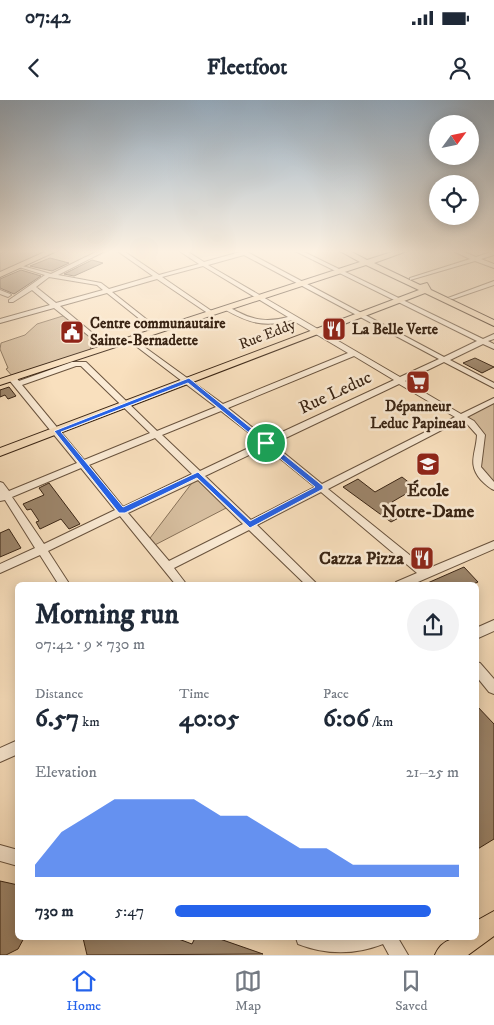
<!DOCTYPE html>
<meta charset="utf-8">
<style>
:root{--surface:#fff;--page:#f2f2f3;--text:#1f2937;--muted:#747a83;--line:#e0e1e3;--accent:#2563eb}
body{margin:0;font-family:"IM FELL DW Pica",serif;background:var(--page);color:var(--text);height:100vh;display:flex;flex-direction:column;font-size:19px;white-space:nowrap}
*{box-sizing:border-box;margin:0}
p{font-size:16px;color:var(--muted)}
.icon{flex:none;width:28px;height:28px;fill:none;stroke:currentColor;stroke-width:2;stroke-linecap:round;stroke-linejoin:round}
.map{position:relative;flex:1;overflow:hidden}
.panel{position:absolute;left:15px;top:482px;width:464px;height:358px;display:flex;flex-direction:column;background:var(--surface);border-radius:8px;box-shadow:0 2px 12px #0003}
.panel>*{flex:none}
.needle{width:32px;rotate:57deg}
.fabs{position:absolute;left:429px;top:15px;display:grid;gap:10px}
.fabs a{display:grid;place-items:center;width:50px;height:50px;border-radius:50%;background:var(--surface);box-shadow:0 2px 12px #0003;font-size:25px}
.pin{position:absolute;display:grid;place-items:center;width:42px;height:42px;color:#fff;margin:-21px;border:2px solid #fff;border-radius:50%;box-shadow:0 1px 5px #0007}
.round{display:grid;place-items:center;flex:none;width:52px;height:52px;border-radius:26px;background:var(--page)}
.summary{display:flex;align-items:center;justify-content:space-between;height:85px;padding:0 20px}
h1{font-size:28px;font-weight:800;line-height:38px}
.stats{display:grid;grid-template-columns:repeat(3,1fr);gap:8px;height:85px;padding:5px 20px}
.stats div{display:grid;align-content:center}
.stats b{font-size:25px;font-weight:800}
.stats small{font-size:14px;font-weight:400}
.stats p{font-size:14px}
.chart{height:140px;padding:10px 20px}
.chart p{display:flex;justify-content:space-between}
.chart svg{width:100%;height:90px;margin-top:5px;fill:var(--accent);opacity:.7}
ul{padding:0 20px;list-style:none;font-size:16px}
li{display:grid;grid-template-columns:80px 60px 1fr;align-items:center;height:38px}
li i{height:12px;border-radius:6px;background:var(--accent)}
.status{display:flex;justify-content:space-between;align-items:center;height:35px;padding:0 25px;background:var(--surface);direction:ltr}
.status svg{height:14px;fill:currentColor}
header{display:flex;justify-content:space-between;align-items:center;height:65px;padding:0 20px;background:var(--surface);font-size:22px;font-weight:800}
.tab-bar{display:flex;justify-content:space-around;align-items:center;height:70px;border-top:1px solid var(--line);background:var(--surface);font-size:14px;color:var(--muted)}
.tab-bar a{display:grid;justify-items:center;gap:2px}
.tab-bar .active{color:var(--accent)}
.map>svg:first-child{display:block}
.green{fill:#d8c0a1;stroke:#88725a}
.building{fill:#9d866c;stroke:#392414}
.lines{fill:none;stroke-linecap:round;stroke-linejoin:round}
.minor-casing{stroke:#69533e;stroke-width:2}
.major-casing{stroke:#392414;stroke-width:2}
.minor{fill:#fbebd5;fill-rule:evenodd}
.major{fill:#f9e0be;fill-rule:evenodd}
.route{fill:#2563eb;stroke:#fff;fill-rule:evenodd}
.labels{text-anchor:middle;stroke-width:5;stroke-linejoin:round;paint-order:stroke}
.far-poi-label{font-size:15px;font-weight:bold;fill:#392414;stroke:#fbebd5;text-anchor:start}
.far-street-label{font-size:15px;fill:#392414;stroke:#fbebd5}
.street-label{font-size:18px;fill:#392414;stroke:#fbebd5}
.poi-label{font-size:18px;font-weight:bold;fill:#392414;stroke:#fbebd5}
</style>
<div class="status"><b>07:42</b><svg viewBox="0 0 49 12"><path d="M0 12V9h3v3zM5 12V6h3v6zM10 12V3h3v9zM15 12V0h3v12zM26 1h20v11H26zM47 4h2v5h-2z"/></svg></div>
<header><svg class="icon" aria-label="back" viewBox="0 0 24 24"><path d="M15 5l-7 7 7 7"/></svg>Fleetfoot<svg class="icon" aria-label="person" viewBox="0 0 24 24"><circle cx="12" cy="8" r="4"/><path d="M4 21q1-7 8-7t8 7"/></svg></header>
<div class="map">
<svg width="494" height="855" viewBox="0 0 494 855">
<rect width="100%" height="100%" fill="#f9e0be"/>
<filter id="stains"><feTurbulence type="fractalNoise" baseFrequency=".004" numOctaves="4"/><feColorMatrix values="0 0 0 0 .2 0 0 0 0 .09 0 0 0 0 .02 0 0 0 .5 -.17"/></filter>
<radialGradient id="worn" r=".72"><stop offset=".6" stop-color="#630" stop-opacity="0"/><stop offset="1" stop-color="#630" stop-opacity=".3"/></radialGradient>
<g class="green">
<polygon points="7,150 51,150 0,173 0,154"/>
<path d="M66 215C76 224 96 234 90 250L14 278 6 269 8 268 0 249 1 243 25 235 37 224Z"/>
<polygon points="494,300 494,387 480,374 482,338 462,316"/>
<polygon points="198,375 230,406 151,447 147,442"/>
</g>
<g class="building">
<polygon points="50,158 69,163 52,171 30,166"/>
<polygon points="92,160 103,163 74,176 64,174"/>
<polygon points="21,170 41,176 14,194 0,188 0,179"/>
<polygon points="475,258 494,267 482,273 463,263"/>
<polygon points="9,287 16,296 8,299 5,295 0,297 0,290"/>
<polygon points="402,377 416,388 392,402 406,414 391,422 343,387 358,379 375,392"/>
<polygon points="49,383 80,424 69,429 61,419 40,429 36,422 39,421 31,409 27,410 23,404 44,395 39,388"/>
<polygon points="9,429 21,448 0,457 0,433"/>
<polygon points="464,467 478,482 471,485 423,485"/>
<polygon points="476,605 494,624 494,739 476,750"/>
<polygon points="0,781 18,785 18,838 24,838 18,849 6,855 0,855"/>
<polygon points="83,838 176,838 192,844 195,838 217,838 263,854 87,855"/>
</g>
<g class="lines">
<g class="minor-casing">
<g id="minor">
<path d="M100 150H107L58 175 101 183 109 189 153 176 116 150H122L159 175 199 164 178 150H185L204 162 240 152 237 150H247L249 153 444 257 477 241 293 150H300L483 239 494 234V239L488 241 494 244V249L483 244 450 260 494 283V288L444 262 405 281 461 314 494 298V303L467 317 474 321 485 335 481 367 494 382V390C489 388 485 384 481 380 467 364 476 354 477 335L468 325 461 320 328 389 427 469 494 441V449L411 485H395L396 482 417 473 321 392 257 425 318 485H306L249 430 174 468 187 485H176L120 416 48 451 70 485H59L40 455 0 473V464L35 448 5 400 0 401V382L3 383 9 391 77 363 10 281V277H16L19 281 72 262H86L157 331 216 307 128 240V238H132L223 304 348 253 292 220C264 228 249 223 224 209V207C229 206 233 210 238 212 255 221 270 222 288 217L203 166 162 177 213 212V214H209L157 179 112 192 160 230V232H156L107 193 60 206 108 246V248H104L54 208 0 223V219L50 205 32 190 13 202H9V200L45 175 19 167V165L51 174ZM244 155 439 259 400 277 208 165ZM49 177 97 185 103 190 56 203 36 187ZM354 256 394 280 267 339 228 308ZM76 266H81L150 333 84 360 22 285ZM399 284 455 317 322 384 273 344ZM221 311 261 342 200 371 162 335ZM155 338 192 374 123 407 89 365ZM266 347 315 387 251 420 205 376ZM81 368 115 410 44 444 12 397ZM198 380 243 424 169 461 128 413Z"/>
<polygon points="451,150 459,150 476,157 494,151 494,155 481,159 494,164 494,168 475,161 410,180 410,178 470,159"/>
<polygon points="494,181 494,185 453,199 448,198"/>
<polygon points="0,190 10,194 11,195 8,197 0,194"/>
<polygon points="494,520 494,531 476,539 476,528"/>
<polygon points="476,562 480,563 494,579 494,594 489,592 476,576"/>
<polygon points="18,640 18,654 0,662 0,648"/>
<polygon points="0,745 18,750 18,766 0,761"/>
<path d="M296 838H398L408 855H389L383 844C355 855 326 855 298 844Z"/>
</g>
</g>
<g class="major-casing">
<g id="major">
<polygon points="49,150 59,150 0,177 0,172"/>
<polygon points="338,150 348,150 367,160 398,150 410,150 374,163 420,185 427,183 431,190 494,220 494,226 425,193 0,356 0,348 419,190 366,165 0,285 0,279 360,162"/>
<path d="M494 811V836L468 855H435C443 836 458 838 476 838V821Z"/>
</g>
</g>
<use href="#minor" class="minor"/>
<use href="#major" class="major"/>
</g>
<linearGradient id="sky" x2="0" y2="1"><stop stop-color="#95acc0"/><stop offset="0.56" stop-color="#fcf1e2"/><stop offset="1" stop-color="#fcf1e2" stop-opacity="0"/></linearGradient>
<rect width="494" height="270" fill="url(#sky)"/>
<path class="route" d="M189 278 323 386V389L250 428 197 378 125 413H119L54 331ZM188 283 315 387 250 421 198 372 123 407 61 332Z"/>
<defs>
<g id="restaurant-square" transform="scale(1.25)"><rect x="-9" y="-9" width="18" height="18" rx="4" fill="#8f2418" stroke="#fbebd5"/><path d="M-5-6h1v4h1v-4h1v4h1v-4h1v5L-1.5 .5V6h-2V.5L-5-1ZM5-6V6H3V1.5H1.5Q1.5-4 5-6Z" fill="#fff"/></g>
<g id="civic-square" transform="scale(1.25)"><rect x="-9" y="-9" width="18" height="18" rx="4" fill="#8f2418" stroke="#fbebd5"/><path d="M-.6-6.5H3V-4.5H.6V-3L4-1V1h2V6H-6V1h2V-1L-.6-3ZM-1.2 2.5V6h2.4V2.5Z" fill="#fff"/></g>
<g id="supermarket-square" transform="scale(1.25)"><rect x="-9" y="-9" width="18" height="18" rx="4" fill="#8f2418" stroke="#fbebd5"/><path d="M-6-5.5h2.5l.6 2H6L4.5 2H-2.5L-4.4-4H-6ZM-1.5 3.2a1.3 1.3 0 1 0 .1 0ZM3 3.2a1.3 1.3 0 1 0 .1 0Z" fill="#fff"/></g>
<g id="school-square" transform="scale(1.25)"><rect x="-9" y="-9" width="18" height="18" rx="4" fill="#8f2418" stroke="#fbebd5"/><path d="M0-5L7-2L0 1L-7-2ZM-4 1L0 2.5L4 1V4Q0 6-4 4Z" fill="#fff"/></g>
</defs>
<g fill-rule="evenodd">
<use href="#restaurant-square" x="334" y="229"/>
<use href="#civic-square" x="72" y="232"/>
<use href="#supermarket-square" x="418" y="282"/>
<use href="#school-square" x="428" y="364"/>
<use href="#restaurant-square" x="422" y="458"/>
</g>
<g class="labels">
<g class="far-poi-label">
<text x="90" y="228">Centre communautaire<tspan x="90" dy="17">Sainte-Bernadette</tspan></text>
<text x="352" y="234">La Belle Verte</text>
<text x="418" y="311" text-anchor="middle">Dépanneur<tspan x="418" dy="17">Leduc Papineau</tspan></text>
</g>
<g class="far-street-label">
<text transform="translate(267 234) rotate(-21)" y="5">Rue Eddy</text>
</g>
<g class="street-label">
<text transform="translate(335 292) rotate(-25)" y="6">Rue Leduc</text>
</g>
<g class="poi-label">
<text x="428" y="396">École<tspan x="428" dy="21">Notre-Dame</tspan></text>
<text x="404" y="464" text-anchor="end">Cazza Pizza</text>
</g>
</g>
<rect width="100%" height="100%" filter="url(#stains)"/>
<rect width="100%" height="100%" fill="url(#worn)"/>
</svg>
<div class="fabs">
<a><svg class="needle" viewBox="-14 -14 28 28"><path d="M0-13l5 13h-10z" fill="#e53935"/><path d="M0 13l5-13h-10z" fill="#747a83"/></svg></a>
<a><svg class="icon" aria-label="locate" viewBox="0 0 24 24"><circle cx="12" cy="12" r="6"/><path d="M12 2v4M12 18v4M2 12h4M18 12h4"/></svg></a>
</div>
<div class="pin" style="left:266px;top:343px;background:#1e9e55"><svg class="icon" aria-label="arrive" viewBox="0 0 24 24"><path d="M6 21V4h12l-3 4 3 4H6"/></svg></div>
<section class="panel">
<div class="summary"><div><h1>Morning run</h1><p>07:42 · 9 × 730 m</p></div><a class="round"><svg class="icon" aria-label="share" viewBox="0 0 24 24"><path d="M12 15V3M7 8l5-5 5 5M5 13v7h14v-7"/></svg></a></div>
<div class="stats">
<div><p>Distance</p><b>6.57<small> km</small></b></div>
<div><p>Time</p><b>40:05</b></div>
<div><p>Pace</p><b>6:06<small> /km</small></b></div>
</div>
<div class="chart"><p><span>Elevation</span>21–25 m</p>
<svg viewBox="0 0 160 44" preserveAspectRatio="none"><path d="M0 44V38L10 22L20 14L30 6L40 6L50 6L60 6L70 14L80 14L90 22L100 30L110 30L120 38L130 38L140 38L150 38L160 38V44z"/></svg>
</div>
<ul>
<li><b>730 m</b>5:47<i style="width:90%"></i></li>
</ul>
</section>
</div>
<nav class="tab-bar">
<a class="active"><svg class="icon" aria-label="home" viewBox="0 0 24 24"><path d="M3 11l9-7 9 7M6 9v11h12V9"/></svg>Home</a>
<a><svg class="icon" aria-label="map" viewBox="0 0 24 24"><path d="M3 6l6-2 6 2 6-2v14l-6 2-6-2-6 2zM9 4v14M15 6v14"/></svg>Map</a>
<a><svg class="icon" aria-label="saved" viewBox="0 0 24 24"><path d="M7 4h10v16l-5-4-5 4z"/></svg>Saved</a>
</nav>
